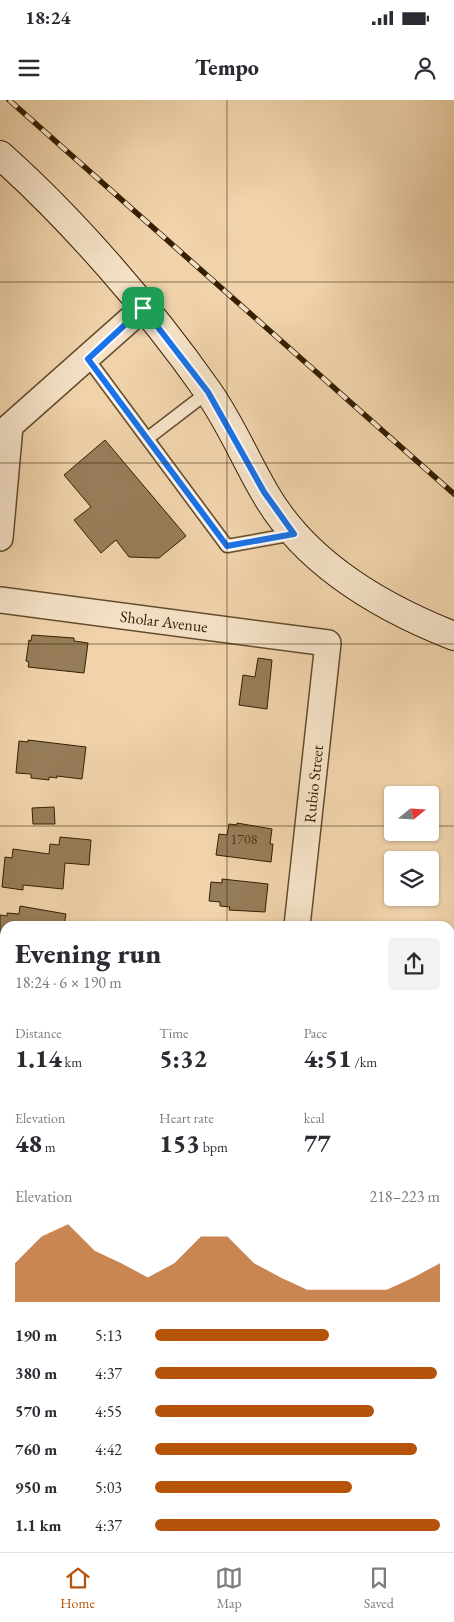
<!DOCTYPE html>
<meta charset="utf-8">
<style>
:root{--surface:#fff;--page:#f2f2f3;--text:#2b2b33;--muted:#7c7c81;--line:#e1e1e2;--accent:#b45309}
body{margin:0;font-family:"EB Garamond",serif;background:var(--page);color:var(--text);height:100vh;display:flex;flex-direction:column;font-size:19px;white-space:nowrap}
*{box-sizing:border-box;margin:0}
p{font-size:16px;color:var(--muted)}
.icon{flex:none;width:28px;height:28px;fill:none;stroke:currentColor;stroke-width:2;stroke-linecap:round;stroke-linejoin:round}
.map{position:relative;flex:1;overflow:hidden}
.details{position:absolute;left:0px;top:821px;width:455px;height:631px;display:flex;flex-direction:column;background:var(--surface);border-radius:15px 15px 0 0;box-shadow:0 1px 4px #0004}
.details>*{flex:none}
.needle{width:32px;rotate:72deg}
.tools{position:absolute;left:384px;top:686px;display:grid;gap:10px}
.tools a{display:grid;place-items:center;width:55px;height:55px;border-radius:5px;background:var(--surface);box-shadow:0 1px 4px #0004;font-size:25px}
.pin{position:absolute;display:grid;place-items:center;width:42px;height:42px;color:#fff;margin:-21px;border-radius:10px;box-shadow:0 2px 8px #0006}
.round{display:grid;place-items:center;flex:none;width:52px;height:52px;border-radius:5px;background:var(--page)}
.head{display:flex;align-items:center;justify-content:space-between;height:85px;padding:0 15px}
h1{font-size:28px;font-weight:800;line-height:38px}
.stats{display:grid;grid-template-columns:repeat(3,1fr);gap:8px;height:85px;padding:5px 15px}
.stats div{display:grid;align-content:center}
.stats b{font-size:25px;font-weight:800}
.stats small{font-size:14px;font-weight:400}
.stats p{font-size:14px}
.chart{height:140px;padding:10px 15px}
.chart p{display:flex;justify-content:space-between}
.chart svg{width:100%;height:90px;margin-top:5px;fill:var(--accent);opacity:.7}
ul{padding:0 15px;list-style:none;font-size:16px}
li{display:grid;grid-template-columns:80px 60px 1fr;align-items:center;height:38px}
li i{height:12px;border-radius:6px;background:var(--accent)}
.status{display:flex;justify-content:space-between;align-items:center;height:35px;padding:0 25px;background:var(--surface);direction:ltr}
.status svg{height:14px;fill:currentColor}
header{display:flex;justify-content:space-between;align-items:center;height:65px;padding:0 15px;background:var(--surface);font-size:22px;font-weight:800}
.tab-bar{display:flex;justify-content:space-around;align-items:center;height:70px;border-top:1px solid var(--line);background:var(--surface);font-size:14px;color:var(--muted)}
.tab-bar a{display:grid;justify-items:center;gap:2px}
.tab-bar .on{color:var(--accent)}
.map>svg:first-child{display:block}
.building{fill:#967d59;stroke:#352001}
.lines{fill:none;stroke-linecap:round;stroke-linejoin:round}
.lane-casing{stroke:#644d2c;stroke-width:15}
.street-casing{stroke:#644d2c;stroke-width:28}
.secondary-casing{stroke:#352001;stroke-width:30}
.lane{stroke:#f5e2c8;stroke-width:12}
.street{stroke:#f5e2c8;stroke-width:25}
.secondary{stroke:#f5e2c8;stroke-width:28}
.rail-casing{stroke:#352001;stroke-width:5.5}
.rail{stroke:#f5e2c8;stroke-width:4;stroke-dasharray:11;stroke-linecap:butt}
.route-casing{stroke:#fff;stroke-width:10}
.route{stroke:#1a73e8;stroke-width:6}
.grid{fill:none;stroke:#352001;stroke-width:1;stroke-opacity:0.55}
.labels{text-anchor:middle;stroke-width:4.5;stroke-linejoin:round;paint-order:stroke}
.number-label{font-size:14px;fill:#4d3717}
.street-label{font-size:16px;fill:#352001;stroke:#f5e2c8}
</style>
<div class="status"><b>18:24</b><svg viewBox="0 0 49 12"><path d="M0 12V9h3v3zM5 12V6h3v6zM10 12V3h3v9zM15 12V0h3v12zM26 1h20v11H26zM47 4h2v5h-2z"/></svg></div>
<header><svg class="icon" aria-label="menu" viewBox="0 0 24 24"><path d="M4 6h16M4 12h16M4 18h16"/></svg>Tempo<svg class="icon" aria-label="person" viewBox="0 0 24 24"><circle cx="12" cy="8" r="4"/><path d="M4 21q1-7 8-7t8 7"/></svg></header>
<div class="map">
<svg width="454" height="1452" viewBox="0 0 454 1452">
<rect width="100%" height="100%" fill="#f0d3ab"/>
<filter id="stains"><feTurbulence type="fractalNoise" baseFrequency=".004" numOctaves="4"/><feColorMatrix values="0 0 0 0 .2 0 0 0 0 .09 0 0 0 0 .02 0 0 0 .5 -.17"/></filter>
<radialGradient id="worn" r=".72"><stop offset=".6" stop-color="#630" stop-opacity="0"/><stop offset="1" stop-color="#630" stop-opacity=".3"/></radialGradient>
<g class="building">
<polygon points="105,340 186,436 159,458 129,457 116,440 101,453 74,420 91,407 64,375"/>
<polygon points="32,535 74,538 74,541 88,543 84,573 28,567 29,562 26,561 29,540 31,541"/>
<polygon points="258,558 272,560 267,609 239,605 243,575 255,577"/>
<polygon points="28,640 86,647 82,679 57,676 57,678 49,677 49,680 31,678 31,674 16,673 19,641 28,642"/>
<polygon points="54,707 55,724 33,724 32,708"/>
<polygon points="237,723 272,729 270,744 273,744 271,762 216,755 219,734 227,735 229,724 237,725"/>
<polygon points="60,737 91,740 89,765 65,763 63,789 23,785 23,790 2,787 5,757 12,758 13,749 49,754 50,744 59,745"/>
<polygon points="222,779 268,784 265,812 229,810 230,807 220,806 220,802 209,801 211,782 222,783"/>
<polygon points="20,806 66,814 64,826 5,826 5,835 0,835 0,815 7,816 7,813 19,814"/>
<polygon points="0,856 5,856 5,889 0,888"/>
<polygon points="0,941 5,941 5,974 0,973"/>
<rect x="0" y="984" width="5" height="32"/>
<rect x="0" y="1032" width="5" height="29"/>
<polygon points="0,1074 5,1075 5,1114 0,1113"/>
<polygon points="0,1229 5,1229 5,1263 0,1262"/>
<polygon points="0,1278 5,1279 5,1312 0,1312"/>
<polygon points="0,1331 5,1331 5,1368 0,1367"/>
<polygon points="0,1380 5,1380 5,1413 0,1412"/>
<polygon points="139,1449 171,1452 139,1452"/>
</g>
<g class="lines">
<g class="lane-casing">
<g id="lane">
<polyline points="88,259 227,446 294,434"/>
<polyline points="148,338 208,292"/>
<polyline points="401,1452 402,1448"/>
</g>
</g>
<g class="street-casing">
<g id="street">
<polyline points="0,438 10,326 143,208"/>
<polyline points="0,500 328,543 297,826"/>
<polyline points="0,1195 5,1196"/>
<polyline points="450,1246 454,1247"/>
<polyline points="226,1452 227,1448"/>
</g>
</g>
<g class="secondary-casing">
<path id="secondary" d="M0 55C73 120 151 210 207 290 230 322 245 359 265 393 305 463 380 507 454 536"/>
</g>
<use href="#lane" class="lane"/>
<use href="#street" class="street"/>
<use href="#secondary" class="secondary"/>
<g class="rail-casing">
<polyline id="rail" points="9,0 454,394"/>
</g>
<use href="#rail" class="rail"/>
</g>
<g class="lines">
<g class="route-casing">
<polygon id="route" points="143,208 208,292 264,392 294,434 227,446 88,259"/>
</g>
<use href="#route" class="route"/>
</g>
<path class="grid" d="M227 0V826M0 182H454M0 363H454M0 544H454M0 726H392M430 726H454M0 908H5M450 908H454M0 1089H5M450 1089H454M0 1270H5M450 1270H454M227 1448V1452"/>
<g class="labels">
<g class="number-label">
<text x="244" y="744">1708</text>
</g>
<g class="street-label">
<text transform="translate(164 521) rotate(7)" y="6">Sholar Avenue</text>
<text transform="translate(313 684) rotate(-84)" y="6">Rubio Street</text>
</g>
</g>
<rect width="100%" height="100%" filter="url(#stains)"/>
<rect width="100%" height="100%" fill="url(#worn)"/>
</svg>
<div class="tools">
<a><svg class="needle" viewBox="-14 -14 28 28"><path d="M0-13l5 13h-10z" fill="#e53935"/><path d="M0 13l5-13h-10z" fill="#7c7c81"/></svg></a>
<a><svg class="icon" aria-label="layers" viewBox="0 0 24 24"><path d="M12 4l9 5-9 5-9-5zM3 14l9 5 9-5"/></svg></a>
</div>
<div class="pin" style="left:143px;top:208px;background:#1e9e55"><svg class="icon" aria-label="arrive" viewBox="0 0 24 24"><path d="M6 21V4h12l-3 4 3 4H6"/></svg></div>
<section class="details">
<div class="head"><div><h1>Evening run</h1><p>18:24 · 6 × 190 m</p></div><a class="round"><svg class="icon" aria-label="share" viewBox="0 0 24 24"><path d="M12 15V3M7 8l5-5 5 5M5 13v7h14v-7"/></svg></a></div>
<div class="stats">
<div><p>Distance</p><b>1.14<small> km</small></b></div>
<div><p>Time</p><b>5:32</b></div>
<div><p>Pace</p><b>4:51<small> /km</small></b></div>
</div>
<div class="stats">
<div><p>Elevation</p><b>48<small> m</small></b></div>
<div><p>Heart rate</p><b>153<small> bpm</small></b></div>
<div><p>kcal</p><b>77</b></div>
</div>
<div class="chart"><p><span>Elevation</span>218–223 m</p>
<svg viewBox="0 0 160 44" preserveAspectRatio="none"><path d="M0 44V25L10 12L20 6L30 19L40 25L50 32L60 25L70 12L80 12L90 25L100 32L110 38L120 38L130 38L140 38L150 32L160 25V44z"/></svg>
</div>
<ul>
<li><b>190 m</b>5:13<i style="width:61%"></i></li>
<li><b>380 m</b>4:37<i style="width:99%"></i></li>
<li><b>570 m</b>4:55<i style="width:77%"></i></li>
<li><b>760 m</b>4:42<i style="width:92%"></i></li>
<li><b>950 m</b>5:03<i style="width:69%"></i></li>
<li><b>1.1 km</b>4:37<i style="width:100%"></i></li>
</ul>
</section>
</div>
<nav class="tab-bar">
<a class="on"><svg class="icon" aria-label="home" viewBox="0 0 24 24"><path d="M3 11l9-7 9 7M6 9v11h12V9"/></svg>Home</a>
<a><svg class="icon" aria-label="map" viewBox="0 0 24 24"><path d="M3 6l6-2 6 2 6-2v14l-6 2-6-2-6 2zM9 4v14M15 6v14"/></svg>Map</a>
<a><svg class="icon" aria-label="saved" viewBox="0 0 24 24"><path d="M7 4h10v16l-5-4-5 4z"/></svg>Saved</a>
</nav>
